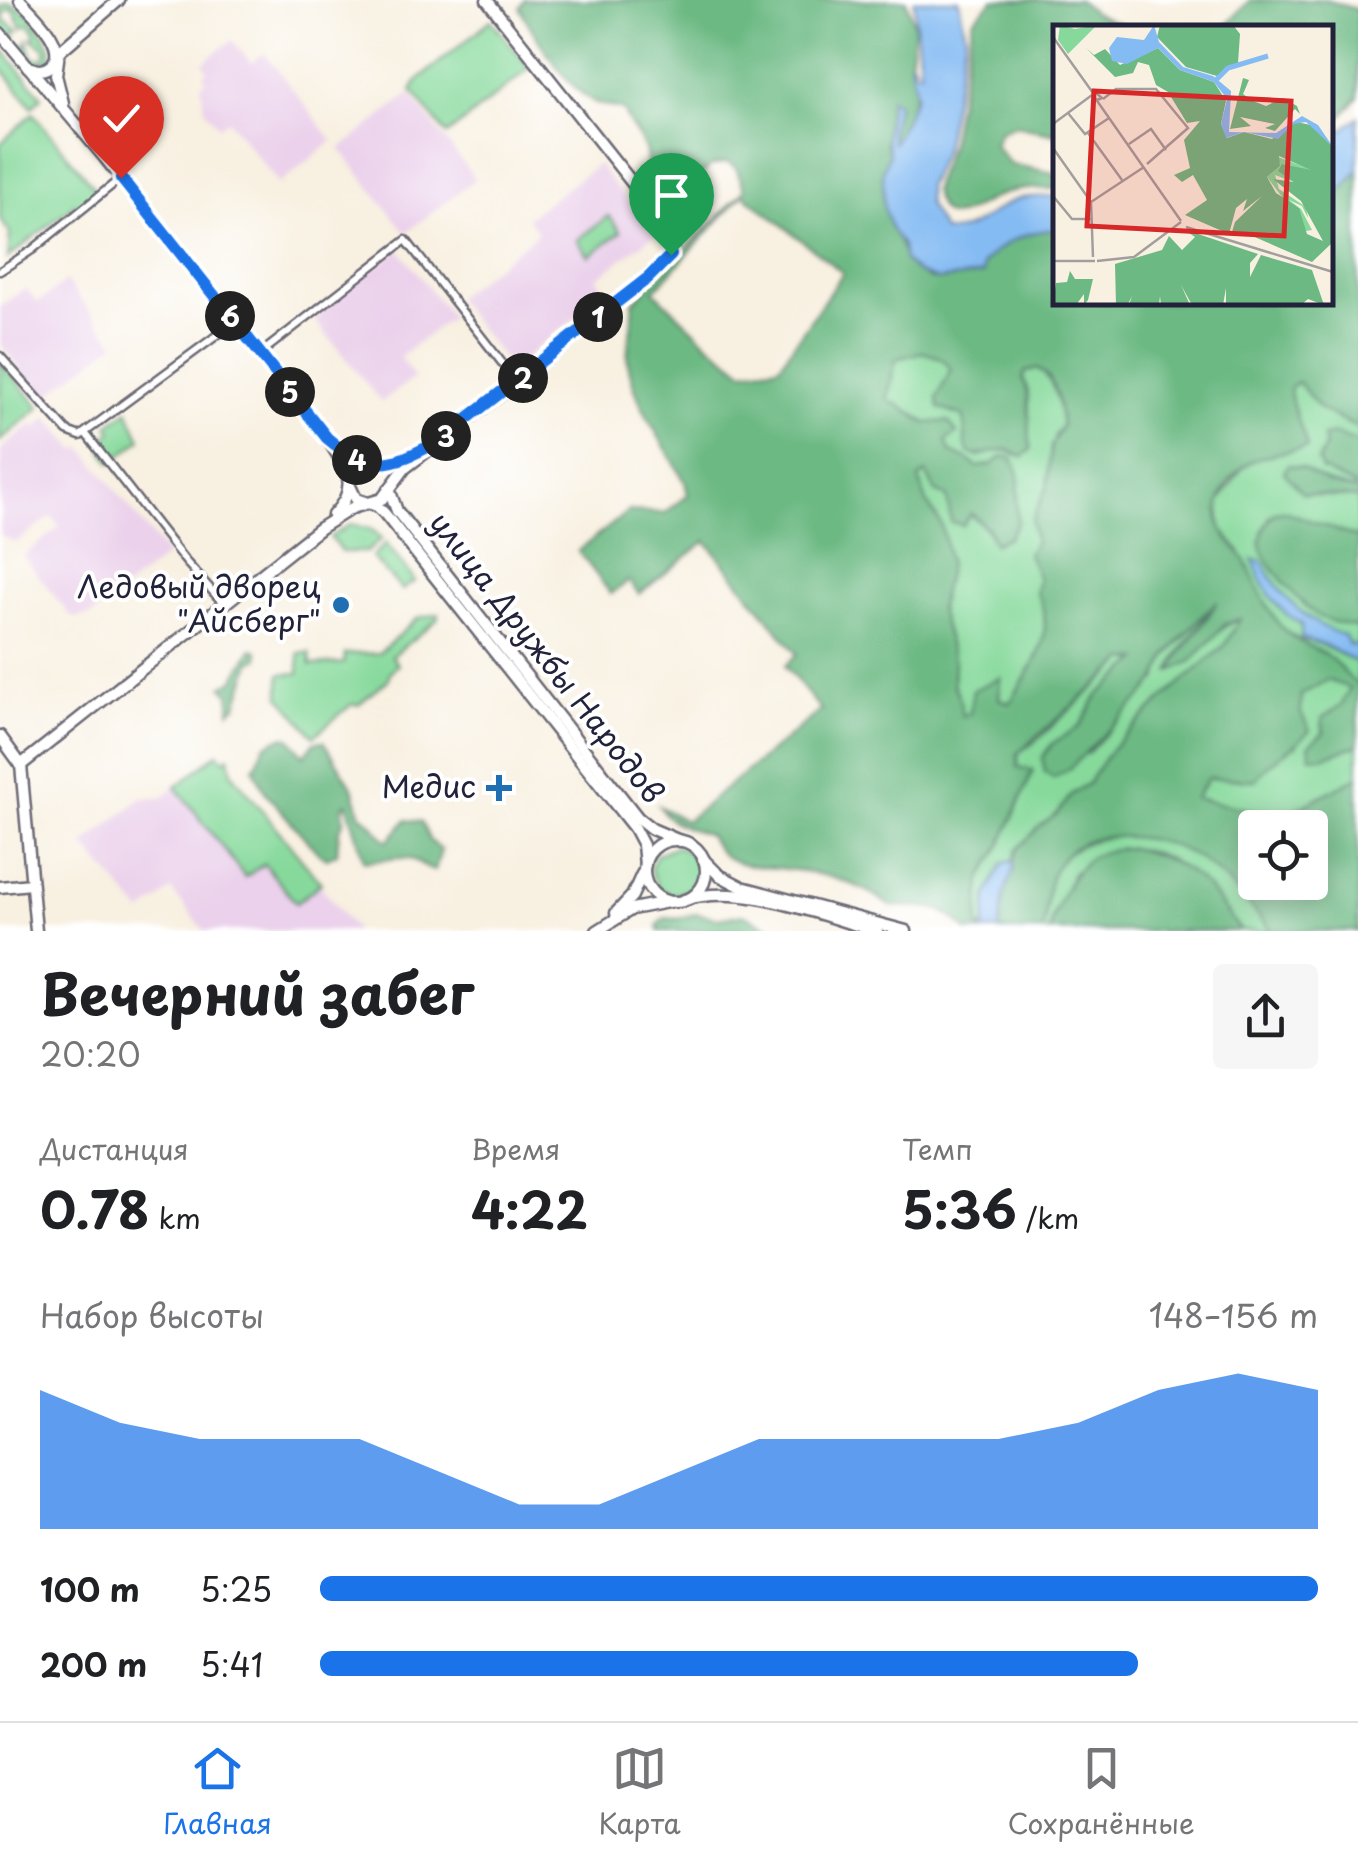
<!DOCTYPE html>
<html lang="ru">
<meta charset="utf-8">
<style>
:root{--surface:#fff;--page:#f6f6f6;--text:#202124;--muted:#757577;--line:#e0e0e0;--accent:#1a73e8}
body{margin:0;font-family:"Playpen Sans",sans-serif;background:var(--page);color:var(--text);height:100vh;display:flex;flex-direction:column;font-size:38px;white-space:nowrap}
*{box-sizing:border-box;margin:0}
p{font-size:32px;color:var(--muted)}
.icon{flex:none;width:55px;height:55px;fill:none;stroke:currentColor;stroke-width:2;stroke-linecap:round;stroke-linejoin:round}
.map{position:relative;height:931px;overflow:hidden}
.panel{display:flex;flex-direction:column;background:var(--surface);flex:1}
.panel>*{flex:none}
.buttons{position:absolute;left:1238px;top:810px;display:grid;gap:20px}
.buttons a{display:grid;place-items:center;width:90px;height:90px;border-radius:10px;background:var(--surface);box-shadow:0 5px 25px #0003;font-size:50px}
.pin{position:absolute;display:grid;place-items:center;width:85px;height:85px;color:#fff;margin:-102px -42px;border-radius:50% 50% 50% 0;rotate:-45deg;box-shadow:0 0 10px #0007}
.pin .icon{rotate:45deg}
.km{position:absolute;width:50px;height:50px;margin:-25px;border-radius:50%;background:#222;color:#fff;font-size:28px;line-height:50px;text-align:center}
.round{display:grid;place-items:center;flex:none;width:105px;height:105px;border-radius:10px;background:var(--page)}
.headline{display:flex;align-items:center;justify-content:space-between;height:170px;padding:0 40px}
h1{font-size:55px;font-weight:700;line-height:75px}
.metrics{display:grid;grid-template-columns:repeat(3,1fr);gap:15px;height:170px;padding:10px 40px}
.metrics div{display:grid;align-content:center}
.metrics b{font-size:50px;font-weight:700}
.metrics small{font-size:28px;font-weight:400}
.metrics p{font-size:28px}
.chart{height:280px;padding:20px 40px}
.chart p{display:flex;justify-content:space-between}
.chart svg{width:100%;height:180px;margin-top:10px;fill:var(--accent);opacity:.7}
ul{padding:0 40px;list-style:none;font-size:32px}
li{display:grid;grid-template-columns:160px 120px 1fr;align-items:center;height:75px}
li i{height:25px;border-radius:12px;background:var(--accent)}
.menu{display:flex;justify-content:space-around;align-items:center;height:140px;border-top:2px solid var(--line);background:var(--surface);font-size:28px;color:var(--muted)}
.menu a{display:grid;justify-items:center;gap:5px}
.menu .on{color:var(--accent)}
.map>svg:first-child{display:block}
.built{fill:#ebd1eb}
.green{fill:#86d99b;stroke:#547e6b;stroke-width:2.5;fill-rule:evenodd}
.forest{fill:#6cb983;stroke:#476e5f;stroke-width:2.5;fill-rule:evenodd}
.water{fill:#84bbf3;stroke:#536e97;stroke-width:2.5}
.lines{fill:none;stroke-linecap:round;stroke-linejoin:round}
.street-casing{stroke:#6d6a75;stroke-width:11}
.secondary-casing{stroke:#6d6a75;stroke-width:15}
.street{stroke:#fff;stroke-width:6}
.secondary{stroke:#fff;stroke-width:10}
.route-casing{stroke:#fff;stroke-width:20}
.route{stroke:#1a73e8;stroke-width:12}
.poi-dot{fill:#1f6fb2;stroke:#fff;stroke-width:4}
.labels{text-anchor:middle;stroke-width:8;stroke-linejoin:round;paint-order:stroke}
.poi-label{font-size:30px;fill:#22223b;stroke:#fff;text-anchor:end}
.street-label{font-size:30px;fill:#22223b;stroke:#fff}
.inset-river{fill:none;stroke:#84bbf3;stroke-width:5}
.inset-road{fill:none;stroke:#a29e9e;stroke-width:2.5}
.view{fill:#d62828;fill-opacity:0.15;stroke:#d62828;stroke-width:5}
.inset-edge{fill:none;stroke:#22223b;stroke-width:5}
</style>
<div class="map">
<svg width="1358" height="931" viewBox="0 0 1358 931">
<rect width="100%" height="100%" fill="#fff"/>
<filter id="ink" filterUnits="userSpaceOnUse"><feTurbulence type="fractalNoise" baseFrequency=".01" numOctaves="2"/><feDisplacementMap in="SourceGraphic" scale="20" xChannelSelector="R" yChannelSelector="G"/><feConvolveMatrix kernelMatrix="1 2 1 2 8 2 1 2 1" color-interpolation-filters="sRGB"/></filter>
<filter id="wash" filterUnits="userSpaceOnUse"><feTurbulence type="fractalNoise" baseFrequency=".0048" numOctaves="4" result="noise"/><feDisplacementMap in="SourceGraphic" scale="40" xChannelSelector="R" yChannelSelector="G"/><feGaussianBlur stdDeviation="2.25" result="paint"/><feColorMatrix in="noise" values="0 0 0 0 0 0 0 0 0 0 0 0 0 0 0 0 0 1.4 0 .05"/><feComposite in="paint" operator="in"/></filter>
<g filter="url(#wash)">
<rect width="100%" height="100%" fill="#f8f0e0"/>
<g class="built">
<polygon points="232,40 251,63 264,53 333,141 279,184 228,120 219,127 205,109 201,84 207,80 203,75 208,70 203,63"/>
<polygon points="410,94 475,179 406,233 340,149"/>
<polygon points="598,164 654,235 597,278 607,293 511,369 455,298 536,235 537,230 527,218"/>
<polygon points="399,249 451,317 400,357 414,378 381,402 315,320 321,315 320,312"/>
<polygon points="66,281 115,343 43,399 0,343 0,307 25,288 38,303"/>
<polygon points="48,417 76,450 82,447 167,555 91,616 72,618 23,556 60,527 52,516 15,543 0,535 0,450 33,424 36,428"/>
<polygon points="218,753 224,760 229,756 232,773 356,931 205,931 171,890 142,913 84,844 142,798 161,798"/>
</g>
<g class="green">
<path d="M9 3C27 7 54 41 51 59L36 66 29 62 0 26V7ZM13 9 22 27 28 24 35 32 34 39H31L44 47 46 53 43 59 33 58 27 41 26 45 20 44 14 37 15 30H18L3 19 5 12Z"/>
<polygon points="491,20 530,68 447,135 412,91 419,79"/>
<polygon points="0,46 42,97 32,107 0,66"/>
<polygon points="33,113 98,192 79,208 75,204 8,258 10,233 0,220 0,144"/>
<polygon points="609,216 621,232 589,256 577,240"/>
<path d="M922 352C934 355 945 358 951 370V413L963 416 967 432 965 442 978 457C993 452 1003 446 1017 456L1031 449C1026 426 1033 394 1023 379L1026 372 1037 368C1057 383 1058 402 1062 425L1055 435 1047 487 1032 521 1039 579 1036 592C1060 636 1031 664 1010 703L999 699 1000 679 970 713 961 716 960 700 953 683 954 662 939 609 941 524 927 503 919 478 926 473 936 492 947 497 951 508C971 513 986 523 994 543L1019 493 992 465 977 467 967 459 950 452C942 430 909 408 887 401L896 359Z"/>
<polygon points="0,362 40,407 0,441"/>
<path d="M1299 381C1313 403 1334 419 1358 428V443L1335 434 1323 454 1329 474 1354 485V491L1313 477 1301 468 1315 495 1358 498V538L1284 511 1276 512 1269 517 1265 555C1297 600 1304 613 1358 628V645H1348L1290 604 1254 560 1311 640 1358 663V685L1343 675 1334 661 1288 633 1278 624 1253 582 1239 550 1221 529 1219 502 1244 465 1260 457 1306 447C1302 427 1291 409 1290 388Z"/>
<polygon points="128,410 141,439 112,463 103,451 102,440 112,431 108,425"/>
<polygon points="351,524 371,529 382,538 367,552 342,552 330,537"/>
<polygon points="386,543 415,581 402,590 372,557"/>
<path d="M1220 598 1178 654 1171 670C1204 658 1214 626 1241 619L1224 646 1165 697 1112 748 1088 783 1072 794 1057 814 1028 839 1017 850 1013 861 1003 863 988 894 987 922 981 931 978 922 981 879 1001 845 1033 771 1018 767V753L1035 742 1125 660H1140L1098 696 1080 726 1053 744 1087 754 1157 679 1167 656Z"/>
<polygon points="439,614 438,619 392,656 398,665 390,672 388,680 358,705 352,704 314,736 280,696 280,674 299,673 299,653 310,653 311,665 344,663 345,654 379,653 418,618"/>
<polygon points="1327,680 1351,687 1341,705 1322,718 1325,756 1358,745 1358,777 1294,810 1259,812 1195,798 1208,778 1255,780 1269,761 1297,745 1301,695"/>
<polygon points="218,753 224,760 229,756 232,773 321,883 296,903 264,864 245,877 176,787"/>
<path d="M1123 836C1136 838 1150 838 1163 841 1211 853 1241 895 1272 931H1241L1215 896 1171 860 1155 853 1130 848 1073 872 1052 918 1050 931H1042C1048 916 1044 900 1048 884 1058 848 1090 838 1123 836Z"/>
<polygon points="676,846 694,855 699,872 690,890 673,895 658,888 650,869 657,854"/>
</g>
<g class="forest">
<path d="M524 0H906L915 26 910 62 917 86 906 120 893 143 890 134 897 108 889 107 885 142 889 154 883 171 884 207 909 266 928 278 938 280 983 274V264C1001 243 1028 230 1055 230L1056 302H1330L1331 203 1358 170V428L1320 409 1298 382 1290 388C1291 409 1302 427 1307 447 1284 454 1259 452 1241 469 1224 483 1211 510 1223 531 1229 543 1240 550 1246 562 1255 583 1265 605 1279 624 1291 641 1314 646 1330 658 1341 666 1346 677 1358 685V745L1325 756 1311 757 1309 745 1324 732 1322 718 1341 705 1350 688 1327 680 1301 695V713L1310 730C1292 751 1272 757 1255 780L1208 778 1195 798 1259 812 1294 810 1358 777V931H1272C1223 875 1189 832 1108 837 1088 838 1068 847 1057 865 1043 887 1050 909 1042 931H997L1004 894 1017 850 1040 826 1057 814 1072 794 1088 783 1112 748 1165 697 1224 646 1240 619 1226 623 1192 661 1171 671C1182 644 1206 626 1217 601L1182 637 1167 656 1157 679 1141 698 1068 770 1053 778 1045 772 1042 757 1053 743 1080 726 1098 695 1139 660H1125L1018 753V767L1033 770 1001 845 981 879 978 922 981 931H967C941 901 925 908 890 906 860 882 823 873 785 869 766 867 740 867 723 855 716 850 713 842 709 835 691 829 668 824 659 806L686 821 821 710 785 666 797 654 706 541 639 594 629 581 611 594 578 551 629 511 665 513 688 495 685 482C664 442 637 410 628 364 625 343 635 323 633 302L745 190 736 168 727 162 711 166 680 194 653 185C646 173 649 162 645 150 640 135 628 127 624 111 614 106 604 107 594 102 567 88 534 35 520 8ZM743 194 843 273 779 366 743 371 707 342 654 291ZM922 352C934 355 945 358 951 370L937 398 939 408 963 416C967 426 964 431 965 441 968 469 993 446 1008 450 1013 452 1018 455 1023 457L1031 449C1027 427 1032 394 1023 379L1025 372 1037 368 1049 377 1056 393 1062 425 1051 446 1047 487 1032 521 1035 541 1028 554 1039 579 1036 592C1060 636 1032 664 1010 703L999 699 1000 678 973 690 970 713 962 716 960 700 953 683 954 662 939 609 949 564 946 545 941 524 927 503 919 479 926 473 936 492 947 497 951 522 963 525 971 513 989 530 994 543 1009 537 1018 521C1012 498 1027 480 1012 458L1002 456 992 465 976 467 967 459 950 452 946 441 957 433 948 421 925 423 899 405 887 400 896 359ZM1255 828H1310V882H1255Z"/>
<path d="M993 0H1079L1094 13 1126 27 1056 28 1055 134 1015 125 1000 131 994 144 1010 164 1055 173V189C1035 188 1019 188 1000 195 974 204 941 240 933 188L950 144 973 20Z"/>
<polygon points="1250,0 1327,0 1358,10 1358,97 1339,119 1331,120 1330,28 1225,27"/>
<polygon points="1335,434 1358,443 1358,498 1302,493 1284,472 1288,465 1302,468 1328,483 1354,490 1354,485 1322,470 1318,461 1325,448 1323,436"/>
<path d="M1284 511 1358 538V628C1346 625 1332 623 1320 617 1305 609 1264 563 1261 546 1259 534 1267 519 1276 512Z"/>
<polygon points="252,649 258,651 259,658 251,662 237,705 230,711 230,695 222,686 234,680"/>
<path d="M284 736 290 738 304 756 315 742 324 741 354 790 361 815C374 821 376 834 388 841L406 820 421 822 430 841 441 850 435 871C424 869 423 864 414 860 398 854 380 863 364 861L347 803 343 806 344 822 339 830 337 853 327 858 318 853 265 792 254 769 265 745Z"/>
<path d="M1130 848C1164 855 1196 871 1217 899 1225 910 1232 921 1241 931H1050C1052 917 1058 907 1063 894 1078 862 1094 849 1130 848Z"/>
<polygon points="697,913 716,918 743,914 777,931 659,931 658,925 665,918 677,919"/>
</g>
<g class="water">
<path d="M914 0H959L966 36 944 149 927 187 928 205 943 231C968 237 992 209 1015 200 1028 195 1042 198 1055 196V230C1028 230 1001 243 983 264V274L938 280 918 273 904 261 902 245 891 230 884 207 883 171 889 154 885 137 890 98 897 104 890 134 893 143 916 95 910 62H913L915 70 920 71Z"/>
<polygon points="1358,117 1358,170 1331,203 1331,139"/>
<path d="M1253 560 1262 561C1280 596 1306 624 1345 636L1349 645H1358V663L1326 646 1301 638 1302 624C1275 612 1263 586 1253 560Z"/>
<polygon points="1013,861 1014,868 1004,894 999,930 984,931 988,894 1003,863"/>
</g>
</g>
<g filter="url(#ink)">
<g class="lines">
<g class="street-casing">
<g id="street">
<polyline points="0,271 32,250 121,178"/>
<polyline points="261,353 406,240 517,382"/>
<polyline points="0,356 67,431 80,436 235,322"/>
<polyline points="86,434 186,562 224,604"/>
</g>
</g>
<g class="secondary-casing">
<g id="secondary">
<path d="M20 0C32 13 72 48 50 66 43 72 36 70 28 67"/>
<path d="M0 33 105 158 327 438C345 467 362 486 333 515"/>
<polyline points="63,103 56,75 59,52 119,0"/>
<path d="M335 445C361 467 387 468 416 453"/>
<polyline points="350,486 356,499 377,506 385,514 634,828 643,845 645,865"/>
<polyline points="389,489 397,511 638,818 652,829 680,841"/>
<polyline points="0,736 21,765"/>
<polyline points="21,765 320,528 352,508 382,499 405,468 523,378 669,259 673,243 668,228 487,0"/>
<polyline points="21,765 36,931"/>
<circle cx="675" cy="871" r="31"/>
<polyline points="703,859 719,875 742,887 906,931"/>
<polyline points="0,887 31,884"/>
<path d="M684 900C743 882 818 915 877 931"/>
<polyline points="616,913 632,896 642,874"/>
<polyline points="597,931 632,909 668,902"/>
</g>
</g>
<use href="#street" class="street"/>
<use href="#secondary" class="secondary"/>
</g>
</g>
<g class="lines" filter="url(#ink)">
<g class="route-casing">
<path id="route" d="M121 178 327 438C369 474 391 467 437 442L648 278 671 255"/>
</g>
<use href="#route" class="route"/>
</g>
<g class="poi-dot">
<circle cx="341" cy="605" r="10"/>
<path d="M494 773h10v10h10v10h-10v10h-10v-10h-10v-10h10z"/>
</g>
<g class="labels">
<g class="poi-label">
<text x="321" y="598">Ледовый дворец<tspan x="321" dy="34">"Айсберг"</tspan></text>
<text x="476" y="798">Медис</text>
</g>
<g class="street-label">
<text transform="translate(546 658) rotate(52)" y="10">улица Дружбы Народов</text>
</g>
</g>
<g transform="translate(1053 25)">
<rect width="280" height="280" fill="#f8f0e0"/>
<path d="M7 0 22 4 44 0 15 29 5 15ZM225 132 260 145 257 150 230 139 239 152 253 151 241 157 222 150 226 164 253 182 255 193 249 181 236 175 248 184 259 205 247 207 252 216 243 209 246 183 233 176 227 180 236 188 208 191 229 172 214 152 227 141Z" fill="#86d99b"/>
<path d="M107 0H180L187 9 185 38 164 51 133 42 104 12ZM33 23 41 30 52 24 67 40 105 23 127 45 161 57 173 76 168 99 174 113 191 107 219 114 243 97 258 100 280 122V217L259 237 197 210H178L182 197 209 171 190 186 194 174 183 183 176 209 132 190 154 175 140 150 129 157 121 150 137 143 131 115 147 96 134 98 115 67 103 60 96 40 85 37 80 48 62 52ZM226 131 258 145 229 139 225 146 241 157 220 154 248 176 270 216 254 209 246 183 223 168 214 152 227 141ZM190 53 196 55 190 69 200 76 213 81 230 73 244 81 247 89 242 84 222 106 212 103 222 99 187 92 198 101 177 104ZM130 204 205 229 197 238V252L208 230 259 245 271 280 255 274 248 280H173V263L170 280H139L128 260 137 280H108L107 271 106 280H76L79 271 75 279 63 280 62 239 109 225 116 211 129 225 142 212ZM17 246 22 254H40L35 275 31 280V269L23 280H0L3 258 14 257Z" fill="#6cb983" fill-rule="evenodd"/>
<path d="M101 0 106 17 130 42 160 51 178 66 176 107 223 108 249 91 265 100 280 122 253 97 240 99 225 114 191 107 173 113 168 99 174 74 161 57 127 45 105 23 74 39 59 36 56 23 64 12 91 15Z" fill="#84bbf3"/>
<path class="inset-river" d="M163 55 175 43 215 31"/>
<path class="inset-road" d="M0 12 40 68M50 74 63 64H103L135 103 94 139M44 75 49 73 41 66 40 70 128 196M15 88 32 109 56 93M0 99 39 70M35 108 69 155M76 119 98 104 113 125M0 123 38 177M0 171 19 194H39M38 177 91 142M38 177 40 232M133 202 280 247M0 236H42M44 236 81 232 128 197"/>
<path class="view" d="M41 66 238 76 231 211 34 201Z"/>
<rect width="280" height="280" class="inset-edge"/>
</g>
</svg>
<div class="buttons">
<a><svg class="icon" aria-label="locate" viewBox="0 0 24 24"><circle cx="12" cy="12" r="6"/><path d="M12 2v4M12 18v4M2 12h4M18 12h4"/></svg></a>
</div>
<div class="pin" style="left:671px;top:255px;background:#1e9e55"><svg class="icon" aria-label="arrive" viewBox="0 0 24 24"><path d="M6 21V4h12l-3 4 3 4H6"/></svg></div>
<div class="pin" style="left:121px;top:178px;background:#d93025"><svg class="icon" aria-label="check" viewBox="0 0 24 24"><path d="M5 12l5 5 9-10"/></svg></div>
<b class="km" style="left:598px;top:317px">1</b>
<b class="km" style="left:523px;top:378px">2</b>
<b class="km" style="left:446px;top:436px">3</b>
<b class="km" style="left:357px;top:460px">4</b>
<b class="km" style="left:290px;top:392px">5</b>
<b class="km" style="left:230px;top:316px">6</b>
</div>
<section class="panel">
<div class="headline"><div><h1>Вечерний забег</h1><p>20:20</p></div><a class="round"><svg class="icon" aria-label="share" viewBox="0 0 24 24"><path d="M12 15V3M7 8l5-5 5 5M5 13v7h14v-7"/></svg></a></div>
<div class="metrics">
<div><p>Дистанция</p><b>0.78<small> km</small></b></div>
<div><p>Время</p><b>4:22</b></div>
<div><p>Темп</p><b>5:36<small> /km</small></b></div>
</div>
<div class="chart"><p><span>Набор высоты</span>148–156 m</p>
<svg viewBox="0 0 160 44" preserveAspectRatio="none"><path d="M0 44V10L10 18L20 22L30 22L40 22L50 30L60 38L70 38L80 30L90 22L100 22L110 22L120 22L130 18L140 10L150 6L160 10V44z"/></svg>
</div>
<ul>
<li><b>100 m</b>5:25<i style="width:100%"></i></li>
<li><b>200 m</b>5:41<i style="width:82%"></i></li>
</ul>
</section>
<nav class="menu">
<a class="on"><svg class="icon" aria-label="home" viewBox="0 0 24 24"><path d="M3 11l9-7 9 7M6 9v11h12V9"/></svg>Главная</a>
<a><svg class="icon" aria-label="map" viewBox="0 0 24 24"><path d="M3 6l6-2 6 2 6-2v14l-6 2-6-2-6 2zM9 4v14M15 6v14"/></svg>Карта</a>
<a><svg class="icon" aria-label="saved" viewBox="0 0 24 24"><path d="M7 4h10v16l-5-4-5 4z"/></svg>Сохранённые</a>
</nav>
